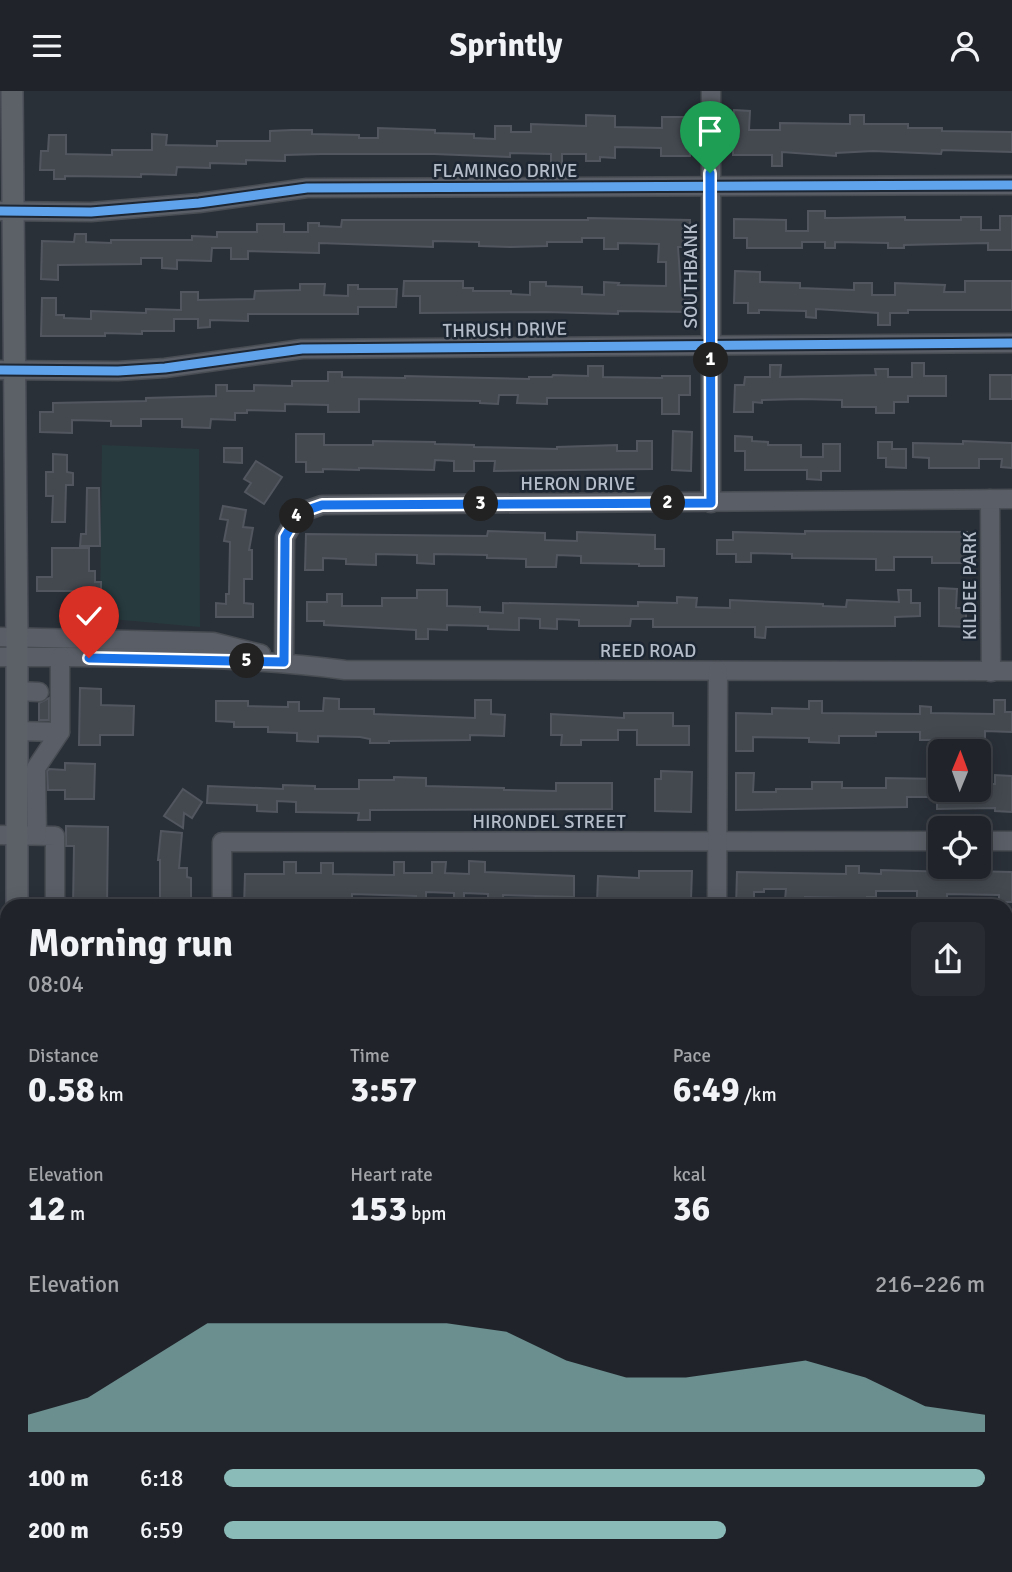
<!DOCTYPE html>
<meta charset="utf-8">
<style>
:root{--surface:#20242a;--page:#282c32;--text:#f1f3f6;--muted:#a2a4a8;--line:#3d4147;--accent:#8bbbb9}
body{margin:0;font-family:Signika,sans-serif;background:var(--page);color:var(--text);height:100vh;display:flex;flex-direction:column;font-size:26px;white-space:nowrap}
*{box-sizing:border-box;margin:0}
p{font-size:23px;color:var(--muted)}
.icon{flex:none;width:38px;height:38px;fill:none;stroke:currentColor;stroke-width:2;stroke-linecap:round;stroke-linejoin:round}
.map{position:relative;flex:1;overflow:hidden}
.panel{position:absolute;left:0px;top:808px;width:1013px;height:674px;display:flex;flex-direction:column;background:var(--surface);border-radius:21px 21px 0 0;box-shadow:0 4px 18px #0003,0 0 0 2px var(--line)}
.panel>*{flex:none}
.needle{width:46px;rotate:1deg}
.buttons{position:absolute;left:928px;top:648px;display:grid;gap:14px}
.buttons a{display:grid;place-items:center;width:63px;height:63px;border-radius:10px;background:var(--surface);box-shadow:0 4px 18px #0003,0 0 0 2px var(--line);font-size:35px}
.pin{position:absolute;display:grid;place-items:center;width:60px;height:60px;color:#fff;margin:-72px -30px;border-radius:50% 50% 50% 0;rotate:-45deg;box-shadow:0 0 7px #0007}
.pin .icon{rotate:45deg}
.km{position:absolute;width:35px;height:35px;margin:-18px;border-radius:50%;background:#222;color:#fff;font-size:19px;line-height:35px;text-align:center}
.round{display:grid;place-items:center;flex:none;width:74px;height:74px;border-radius:10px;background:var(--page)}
.head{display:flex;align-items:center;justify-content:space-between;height:119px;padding:0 28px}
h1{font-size:38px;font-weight:700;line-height:52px}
.metrics{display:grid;grid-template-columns:repeat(3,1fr);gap:10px;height:119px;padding:7px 28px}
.metrics div{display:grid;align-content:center}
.metrics b{font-size:35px;font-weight:700}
.metrics small{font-size:19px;font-weight:400}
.metrics p{font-size:19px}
.chart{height:196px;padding:14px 28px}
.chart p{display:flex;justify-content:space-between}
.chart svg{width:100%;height:126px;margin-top:7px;fill:var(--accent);opacity:.7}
ul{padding:0 28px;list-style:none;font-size:23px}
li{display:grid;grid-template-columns:112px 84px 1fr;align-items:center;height:52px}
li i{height:18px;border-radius:9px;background:var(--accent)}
header{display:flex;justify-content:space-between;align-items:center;height:91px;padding:0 28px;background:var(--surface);font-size:32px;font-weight:700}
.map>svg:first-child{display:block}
.green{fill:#273a3e}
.building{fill:#444950;stroke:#52575f;stroke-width:2}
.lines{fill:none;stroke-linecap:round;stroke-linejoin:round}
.minor-casing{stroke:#484c53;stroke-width:21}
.major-casing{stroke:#484c55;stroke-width:24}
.minor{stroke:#5a5e66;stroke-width:18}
.major{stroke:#5c6168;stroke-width:21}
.cycleway-casing{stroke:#1d2633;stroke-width:13}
.cycleway{stroke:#60a3ed;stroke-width:9}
.route-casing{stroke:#fff;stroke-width:14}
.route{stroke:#1a73e8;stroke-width:9}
.labels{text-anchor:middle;stroke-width:5;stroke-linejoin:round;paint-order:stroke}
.street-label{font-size:19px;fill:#b4bcc9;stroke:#1d2633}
</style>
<header><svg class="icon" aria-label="menu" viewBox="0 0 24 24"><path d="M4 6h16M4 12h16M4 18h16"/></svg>Sprintly<svg class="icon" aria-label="person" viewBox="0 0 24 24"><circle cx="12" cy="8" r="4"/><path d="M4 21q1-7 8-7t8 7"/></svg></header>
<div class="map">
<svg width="1012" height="1481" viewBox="0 0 1012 1481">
<rect width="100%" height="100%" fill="#2a3038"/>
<g class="green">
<polygon points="102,354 199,358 200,536 100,527"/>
<polygon points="1006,1143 1012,1143 1012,1481 133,1481 133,1475 1006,1475"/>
</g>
<g class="building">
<polygon points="734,19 750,20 749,39 780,39 780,32 850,33 850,24 864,24 864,33 908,33 908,37 942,37 942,40 1012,41 1012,61 942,59 941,63 873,60 836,62 836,65 782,61 782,75 772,75 772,64 733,64"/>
<polygon points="586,24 615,25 615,36 662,37 662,26 691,26 690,65 661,65 661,57 615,56 615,67 600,66 600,70 586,70 586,63 562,63 562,74 551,74 551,63 510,62 510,66 434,63 321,63 285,64 285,70 246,69 246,73 210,72 210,77 177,76 176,84 141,83 141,86 65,85 65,88 54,88 54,79 40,79 41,60 48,60 49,44 66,44 66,63 112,64 112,59 152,59 152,43 167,44 166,54 217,55 217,50 270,50 270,40 292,39 312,39 312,43 359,44 359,47 378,47 378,37 435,39 435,42 474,43 474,47 495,48 495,35 511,35 511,41 531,41 531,33 586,35"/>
<polygon points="808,120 825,120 825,127 835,127 905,126 905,129 961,129 961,126 981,126 981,139 1000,139 1000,125 1012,125 1012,159 988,159 988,152 904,154 904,157 888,157 888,152 835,151 835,157 825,157 825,151 802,151 802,157 747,157 747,147 734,147 734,128 786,129 786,140 808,140"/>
<polygon points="588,127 690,129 690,156 678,156 681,199 690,199 689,221 618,220 618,223 545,221 420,222 420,205 403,205 404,190 463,190 463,197 473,197 473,200 511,200 511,203 530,204 530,191 546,191 546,195 582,196 582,203 604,204 604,191 619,192 618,194 666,195 666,171 658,171 659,153 618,152 618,158 604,158 604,147 582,147 582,151 547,151 547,155 511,156 479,155 479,151 433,150 433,156 319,152 319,162 248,160 248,168 231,168 231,157 212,157 211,170 177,169 177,178 162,177 162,167 141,167 141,173 58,174 58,189 41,188 42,150 74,151 75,143 86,143 86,151 111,152 111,149 192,149 192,145 217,146 217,141 257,141 257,133 284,133 284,141 308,141 308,132 319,132 319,135 341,136 342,129 588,129"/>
<polygon points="735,180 760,181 760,191 800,192 800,197 854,199 854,192 872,192 872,204 895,204 895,192 945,194 944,201 965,201 965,190 1012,190 1012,219 908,219 908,222 890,222 890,234 878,234 878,222 816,218 816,227 806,226 806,220 759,219 759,222 748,222 748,212 734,212"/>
<polygon points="300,193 325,193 324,204 348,205 348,194 358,194 358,198 397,198 396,216 358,216 358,223 248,223 248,230 210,229 210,236 198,237 198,228 174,228 174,240 142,240 142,243 105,242 105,245 41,245 42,207 56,207 56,224 64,224 64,227 91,228 91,220 146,222 146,218 181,219 181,201 198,201 198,209 254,208 255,200 300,199"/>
<polygon points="912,272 924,272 924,285 946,285 946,305 908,305 908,311 894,311 894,322 876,322 876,316 842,316 842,309 802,308 762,309 762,312 753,311 753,321 734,321 735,294 744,294 745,286 770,286 770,274 781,274 780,286 876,284 875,278 888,278 888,286 912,286"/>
<polygon points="588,275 603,275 603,286 662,287 662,285 690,285 690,304 679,304 679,323 662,323 662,307 547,307 547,313 517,312 518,304 499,304 498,313 480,312 480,310 359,308 359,321 328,321 328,314 285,313 285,320 247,319 247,322 235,322 235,329 211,328 210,337 182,336 182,328 141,328 141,335 111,335 111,330 72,329 72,342 40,341 40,321 53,321 53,312 146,310 146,307 216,305 216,294 227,294 227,300 254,300 254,294 292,295 292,290 328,290 328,281 342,281 342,286 405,287 405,285 529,288 529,286 552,286 553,284 588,285"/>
<rect x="990" y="284" width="22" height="24"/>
<polygon points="673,340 692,341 691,380 672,379"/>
<polygon points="296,343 324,343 324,354 373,354 373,350 435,351 435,353 474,354 474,356 557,358 557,356 617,354 617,360 637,360 637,350 652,350 652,378 494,380 495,370 474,370 474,380 454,380 454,370 435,369 434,379 359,377 359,379 323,378 323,381 306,381 306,371 296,371"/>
<polygon points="735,345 752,346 752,350 768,351 768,354 801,354 801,366 823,366 823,353 840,353 840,380 821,380 821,389 807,388 807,379 745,379 745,360 735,360"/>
<polygon points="963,350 1012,352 1012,377 1001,376 1002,368 979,368 979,377 929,377 929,367 913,366 913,352 963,353"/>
<polygon points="878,351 892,351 892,358 906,358 906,377 886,376 886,367 878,367"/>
<polygon points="224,357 242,357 242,372 224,371"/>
<polygon points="53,363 67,364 67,381 73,382 73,394 66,394 65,431 52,431 53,405 46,405 46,381 53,381"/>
<polygon points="256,370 282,386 264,413 245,401 251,392 244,388"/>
<polygon points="87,397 99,397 100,455 80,455 81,443 86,443"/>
<polygon points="223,415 246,419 243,436 253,437 249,459 252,459 252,488 244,488 244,512 253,513 253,526 216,526 216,512 226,513 226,503 229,503 230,451 224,450 228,429 220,428"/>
<polygon points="488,440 545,442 545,449 577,450 577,441 655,444 655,458 664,458 664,475 639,475 639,473 581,472 581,465 557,464 556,476 526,476 526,468 487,467 487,464 434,463 434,473 417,472 417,464 376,463 376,474 346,473 346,468 323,467 323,479 305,479 306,443 487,445"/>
<polygon points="805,440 967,441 967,472 932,472 932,466 894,466 894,479 876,479 876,468 792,467 792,463 751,462 751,471 736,471 736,463 717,463 717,449 733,449 733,441 805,443"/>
<polygon points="52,457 89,457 89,480 95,480 95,491 101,491 101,506 80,506 80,500 37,500 37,486 52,486"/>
<polygon points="939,497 957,498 956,517 966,517 966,536 939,535"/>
<polygon points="417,499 447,499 447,515 480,516 480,521 503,522 503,512 638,515 638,511 677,512 677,506 697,507 696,516 730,517 730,509 823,513 823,515 846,516 847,509 899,511 898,499 911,499 911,512 920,512 920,525 895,526 895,535 766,536 765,547 755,546 755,536 653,536 653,528 631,528 630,535 579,535 579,529 557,528 557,538 540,537 540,528 519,527 519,539 488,538 488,535 447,534 447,539 428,538 428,548 416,548 416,539 324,534 324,530 307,530 307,511 327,511 327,503 342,503 342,515 382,515 382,507 417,507"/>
<polygon points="80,597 101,598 101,614 134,615 133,644 100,644 100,654 79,654"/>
<polygon points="49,607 49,629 39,629 39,612"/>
<polygon points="324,607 339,608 339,618 374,618 374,623 475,627 475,609 491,609 491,623 505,624 504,645 470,644 470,649 389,650 389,652 370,652 370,648 360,646 318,645 318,651 297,650 297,642 268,641 268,636 234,636 234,631 216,630 216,610 248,610 248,615 288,616 288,611 299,611 299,620 323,620"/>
<polygon points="994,609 1005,609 1005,621 1012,621 1012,641 985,640 985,649 920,649 920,641 876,641 876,645 839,645 839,652 809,651 809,647 753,646 753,660 736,660 736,622 772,623 772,617 809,618 809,610 822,610 822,622 920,623 920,615 931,616 931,622 994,623"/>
<polygon points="624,622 673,622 673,635 689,635 689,654 637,654 637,639 618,639 618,649 581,649 581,654 561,654 562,644 551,644 551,623 624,627"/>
<polygon points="65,672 95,673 94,708 65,708 65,699 48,699 47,680 49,678 65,679"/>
<polygon points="661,680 692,681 691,721 655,720 655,688 661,688"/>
<polygon points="736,682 754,682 753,701 776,701 776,698 812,698 812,691 842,691 842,697 886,697 886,687 940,688 940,698 978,698 978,693 995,693 995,684 1012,685 1012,721 995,720 995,717 937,718 937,706 907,706 907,716 736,719"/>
<polygon points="394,686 426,687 426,695 504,697 504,699 556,700 556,692 612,692 612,718 370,719 370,729 358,729 359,722 296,721 296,711 277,710 277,721 257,720 257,714 207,712 208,695 283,698 283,694 315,695 315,698 359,698 359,689 394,689"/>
<polygon points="183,698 202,711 192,727 184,722 183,737 164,725"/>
<polygon points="66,735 108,736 107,816 73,816 74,755 66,755"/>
<polygon points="161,740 182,742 179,777 187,777 187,786 191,787 191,816 169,816 169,808 160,808 160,769 158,769"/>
<polygon points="469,770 485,771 485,781 574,785 574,806 503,804 503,812 488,811 488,803 464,802 464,811 454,811 454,802 426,801 426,813 416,813 416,805 352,803 352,813 333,813 333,809 272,808 271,812 262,811 262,816 244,816 245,783 284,783 284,771 296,771 296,782 321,782 321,772 333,772 333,783 394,784 394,771 404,771 404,782 432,782 432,771 446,771 445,782 469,783"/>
<polygon points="846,775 859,775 859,782 881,783 881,779 953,781 953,775 968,775 968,780 1012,781 1012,811 999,811 999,804 947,803 947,808 917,807 917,800 876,800 876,806 867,806 867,810 845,810 845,807 805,806 805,809 785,809 786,798 764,798 764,801 754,801 754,816 736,816 737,781 846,783"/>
<polygon points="639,780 692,780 691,808 652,807 652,811 645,810 645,815 597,812 598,785 639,787"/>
</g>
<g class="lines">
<g class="minor-casing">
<g id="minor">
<polyline points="711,0 711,412"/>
<polyline points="0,120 91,121 199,112 307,97 1012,94"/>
<polyline points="0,279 118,280 165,277 302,258 1012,252"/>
<polyline points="990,408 991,581"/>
<polyline points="0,546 213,551 261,563"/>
<path d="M0 566C115 566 231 564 345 579L1012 580"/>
<polyline points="284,571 285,446 299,422 322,414 1012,408"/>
<polyline points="16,600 39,601"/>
<polyline points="16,640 60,641"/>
<polyline points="0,744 55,745 55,816"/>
<polyline points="37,744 36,677 60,641 60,566"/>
<polyline points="978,750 1012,750"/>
<polyline points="222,816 222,751 940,750"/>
<polyline points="717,816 718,580"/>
<polyline points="1006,907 1012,907"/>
<polyline points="1006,1065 1012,1065"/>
<polyline points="0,1068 7,1069"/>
<polyline points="0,1388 7,1388"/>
<polyline points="122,1475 122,1481"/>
</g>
</g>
<g class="major-casing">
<g id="major">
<polyline points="12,0 17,546 17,816"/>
<polyline points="19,1475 19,1481"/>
</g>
</g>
<use href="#minor" class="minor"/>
<use href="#major" class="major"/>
<g class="cycleway-casing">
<g id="cycleway">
<polyline points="0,120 91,121 199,112 307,97 1012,94"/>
<polyline points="0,279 118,280 165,277 302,258 1012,252"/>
</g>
</g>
<use href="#cycleway" class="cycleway"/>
</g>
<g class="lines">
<g class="route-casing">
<polyline id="route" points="89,567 284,571 285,446 299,422 322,414 711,412 710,82"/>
</g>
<use href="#route" class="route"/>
</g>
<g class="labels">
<g class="street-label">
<text x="505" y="86">FLAMINGO DRIVE</text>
<text transform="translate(690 185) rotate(-90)" y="7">SOUTHBANK</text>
<text transform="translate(505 238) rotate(-1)" y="7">THRUSH DRIVE</text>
<text x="578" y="399">HERON DRIVE</text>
<text transform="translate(969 495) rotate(-90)" y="7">KILDEE PARK</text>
<text x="648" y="566">REED ROAD</text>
<text x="549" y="737">HIRONDEL STREET</text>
</g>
</g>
</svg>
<div class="buttons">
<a><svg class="needle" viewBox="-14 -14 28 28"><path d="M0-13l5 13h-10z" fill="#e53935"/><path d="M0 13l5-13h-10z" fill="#a2a4a8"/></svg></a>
<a><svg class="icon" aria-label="locate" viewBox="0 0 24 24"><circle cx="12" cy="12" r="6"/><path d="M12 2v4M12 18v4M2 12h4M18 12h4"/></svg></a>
</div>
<div class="pin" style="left:710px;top:82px;background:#1e9e55"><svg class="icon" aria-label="arrive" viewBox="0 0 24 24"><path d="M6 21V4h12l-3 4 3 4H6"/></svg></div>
<div class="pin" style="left:89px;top:567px;background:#d93025"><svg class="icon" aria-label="check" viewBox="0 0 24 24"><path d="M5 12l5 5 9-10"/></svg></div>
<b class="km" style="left:711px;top:269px">1</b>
<b class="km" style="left:668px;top:412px">2</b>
<b class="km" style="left:481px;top:413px">3</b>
<b class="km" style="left:297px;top:425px">4</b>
<b class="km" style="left:247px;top:570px">5</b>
<section class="panel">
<div class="head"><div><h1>Morning run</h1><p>08:04</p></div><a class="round"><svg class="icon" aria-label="share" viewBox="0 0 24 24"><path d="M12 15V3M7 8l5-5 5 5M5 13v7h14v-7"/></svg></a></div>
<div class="metrics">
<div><p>Distance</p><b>0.58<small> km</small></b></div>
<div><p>Time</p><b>3:57</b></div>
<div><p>Pace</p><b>6:49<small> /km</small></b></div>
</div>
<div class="metrics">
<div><p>Elevation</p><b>12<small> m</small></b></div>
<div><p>Heart rate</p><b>153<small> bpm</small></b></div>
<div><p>kcal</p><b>36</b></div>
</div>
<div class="chart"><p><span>Elevation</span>216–226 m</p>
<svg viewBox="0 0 160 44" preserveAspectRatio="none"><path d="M0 44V38L10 32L20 19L30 6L40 6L50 6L60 6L70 6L80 9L90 19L100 25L110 25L120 22L130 19L140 25L150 35L160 38V44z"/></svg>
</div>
<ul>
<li><b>100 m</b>6:18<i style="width:100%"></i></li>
<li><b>200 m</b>6:59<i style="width:66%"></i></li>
</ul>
</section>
</div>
